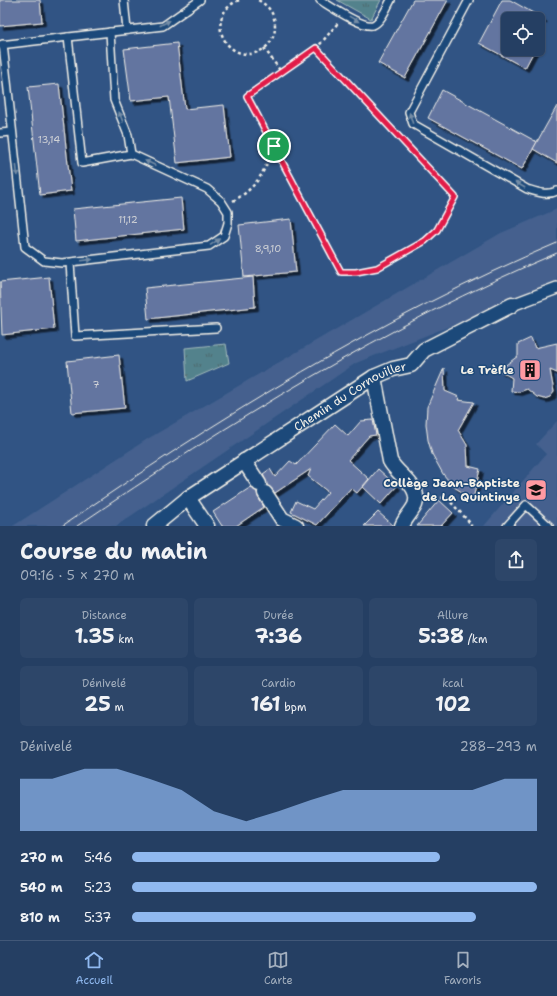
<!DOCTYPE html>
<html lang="fr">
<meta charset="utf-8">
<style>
:root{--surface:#253f63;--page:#2d4669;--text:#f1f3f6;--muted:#a3afbe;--line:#425878;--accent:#90b9f0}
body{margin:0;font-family:"Shantell Sans",sans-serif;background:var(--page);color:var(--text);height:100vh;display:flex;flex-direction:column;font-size:15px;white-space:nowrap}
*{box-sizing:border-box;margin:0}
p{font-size:13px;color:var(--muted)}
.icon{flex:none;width:22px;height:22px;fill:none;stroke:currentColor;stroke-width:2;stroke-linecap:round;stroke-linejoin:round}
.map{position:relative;height:526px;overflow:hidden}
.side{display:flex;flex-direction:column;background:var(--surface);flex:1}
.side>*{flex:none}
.buttons{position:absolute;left:501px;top:12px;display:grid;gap:8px}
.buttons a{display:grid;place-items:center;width:44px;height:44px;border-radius:6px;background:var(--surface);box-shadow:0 1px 3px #0004,0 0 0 1px var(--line);font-size:20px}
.pin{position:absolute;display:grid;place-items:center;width:34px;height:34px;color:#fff;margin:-17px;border:2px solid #fff;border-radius:50%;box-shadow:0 1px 4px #0007}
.round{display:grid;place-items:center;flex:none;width:42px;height:42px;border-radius:6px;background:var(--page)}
.overview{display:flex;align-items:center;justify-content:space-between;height:68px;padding:0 20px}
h1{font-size:22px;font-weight:700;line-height:30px}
.stats{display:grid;grid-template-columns:repeat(3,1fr);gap:6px;height:68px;padding:4px 20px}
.stats div{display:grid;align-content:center;border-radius:6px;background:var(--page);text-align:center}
.stats b{font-size:20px;font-weight:700}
.stats small{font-size:11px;font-weight:400}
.stats p{font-size:11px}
.chart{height:112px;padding:8px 20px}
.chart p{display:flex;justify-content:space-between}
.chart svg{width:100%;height:72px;margin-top:4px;fill:var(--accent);opacity:.7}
ul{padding:0 20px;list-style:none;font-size:13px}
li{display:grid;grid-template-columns:64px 48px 1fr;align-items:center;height:30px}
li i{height:10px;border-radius:5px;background:var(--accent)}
.menu{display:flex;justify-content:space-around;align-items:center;height:56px;border-top:1px solid var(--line);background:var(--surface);font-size:11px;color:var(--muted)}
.menu a{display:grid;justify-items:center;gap:2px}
.menu .on{color:var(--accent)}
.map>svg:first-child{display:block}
.built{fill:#44618e}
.park{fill:url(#park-tufts);stroke:#a3baba}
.building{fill:#6474a0;stroke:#f4f1e8;filter:url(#shadow)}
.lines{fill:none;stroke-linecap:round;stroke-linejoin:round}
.service-casing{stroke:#f4f1e8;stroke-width:10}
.pedestrian-casing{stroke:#f4f1e8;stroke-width:14}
.minor-casing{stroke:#f4f1e8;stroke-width:17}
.path{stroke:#f4f1e8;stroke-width:2.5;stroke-dasharray:3 3;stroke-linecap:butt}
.service{stroke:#1f4a7a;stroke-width:7}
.pedestrian{stroke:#1f4a7a;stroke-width:11}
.minor{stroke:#1f4a7a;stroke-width:14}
.tram{stroke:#f4f1e8;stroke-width:1}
.oneway{fill:#748da6}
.route-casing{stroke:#fff;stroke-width:8}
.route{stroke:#e11d48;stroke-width:5}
.labels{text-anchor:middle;stroke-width:3;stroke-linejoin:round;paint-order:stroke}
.number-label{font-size:10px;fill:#d0d2d6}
.poi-label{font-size:12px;font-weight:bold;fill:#f4f1e8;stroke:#1f4a7a;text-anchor:end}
.street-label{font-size:12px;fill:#f4f1e8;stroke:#1f4a7a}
</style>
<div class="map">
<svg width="557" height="526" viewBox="0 0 557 526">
<defs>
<pattern id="park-tufts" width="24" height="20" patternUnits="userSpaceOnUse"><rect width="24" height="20" fill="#52828c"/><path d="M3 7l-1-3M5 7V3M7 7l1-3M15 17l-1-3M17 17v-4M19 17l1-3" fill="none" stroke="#4e686c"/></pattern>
<filter id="shadow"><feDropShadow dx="3.5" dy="3.5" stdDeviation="0" flood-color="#0009"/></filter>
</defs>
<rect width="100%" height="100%" fill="#315484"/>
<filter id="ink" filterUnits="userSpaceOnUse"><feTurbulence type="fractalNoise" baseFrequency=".025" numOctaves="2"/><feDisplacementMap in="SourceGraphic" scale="8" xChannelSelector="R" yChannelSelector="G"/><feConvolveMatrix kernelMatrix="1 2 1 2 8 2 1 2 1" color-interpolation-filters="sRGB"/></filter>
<g filter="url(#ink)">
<g class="built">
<polygon points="557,209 557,284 356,363 116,526 13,526 149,438 501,233"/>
<polygon points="557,421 557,526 484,526 546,454 536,444"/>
</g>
<g class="park">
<polygon points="337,0 381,0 371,19"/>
<polygon points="226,344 229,363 187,381 185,348"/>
</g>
<g class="building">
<polygon points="0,0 40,0 42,22 0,26"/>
<polygon points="413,0 448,0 405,78 378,63"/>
<polygon points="502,0 510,0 544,19 508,19 508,49 535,49 525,68 479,43"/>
<polygon points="177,43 185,109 224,105 230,157 177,163 169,97 131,101 124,49"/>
<polygon points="59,84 71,191 40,195 28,87"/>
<polygon points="442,90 537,142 522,169 428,118"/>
<polygon points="557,106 557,163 533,149"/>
<polygon points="181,198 184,229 76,241 73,209"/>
<polygon points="291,219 296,272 244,277 239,225"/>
<polygon points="49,277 54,329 2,335 0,282"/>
<polygon points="253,277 255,307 148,319 145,288"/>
<polygon points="531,338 535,348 557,343 557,373 550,370 554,392 550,397 544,399 537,397 527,389 519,392 511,391 512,378 499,370 518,356 518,344"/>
<polygon points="119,355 125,408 72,413 67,361"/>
<polygon points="444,368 445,391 459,397 458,400 474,402 458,430 467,445 468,466 480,469 473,499 454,487 443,474 432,454 428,440 426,424 427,407"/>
<polygon points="373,420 376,435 369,436 348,460 369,479 357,493 351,488 317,525 291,512 296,501 313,509 328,492 308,476 311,469 275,493 267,485 263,474 270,469 275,477 290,461 296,465 335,424 348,436 361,421"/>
<polygon points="378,469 397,486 381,504 363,487"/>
<polygon points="251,487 257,492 258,497 264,507 236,526 222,526 213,512"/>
<polygon points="439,500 453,513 441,526 417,526"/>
<polygon points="378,512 394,526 364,526"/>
</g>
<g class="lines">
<g class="service-casing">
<g id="service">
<polyline points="124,0 127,30"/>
<path d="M320 0C330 6 362 28 373 25 381 22 387 7 391 0"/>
<path d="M469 0 409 112 413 124 527 189C537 192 547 196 557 191"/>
<polyline points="110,32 114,100 128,135 131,154"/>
<polyline points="3,44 25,247 44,261 62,263 209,246 224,236 228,223 228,212 221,201 207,189 131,154 82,163 68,37"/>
<polyline points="0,45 163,26 200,0"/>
<polyline points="0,133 12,132"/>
<polyline points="70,263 75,336 216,328"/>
<polyline points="507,526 526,505 549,526"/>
</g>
</g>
<g class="pedestrian-casing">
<polyline id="pedestrian" points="512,305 557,288"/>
</g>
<g class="minor-casing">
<g id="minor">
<path d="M374 377 390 461C398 476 422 486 415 505 412 512 405 518 402 526"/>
<polyline points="244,461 259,484"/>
<polyline points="265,493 282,519 296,526"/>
<polyline points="188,498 207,526"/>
<path id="s1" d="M154 526 188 498 374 377 393 369 411 365 424 350 512 305"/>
</g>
</g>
<g class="path">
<path d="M239 0C199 18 231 72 265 48 271 43 275 35 275 27 275 14 269 6 258 0"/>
<polyline points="264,48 282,73 247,96 341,272 356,272 377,268 425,241 437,230 455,197 316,49 282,73"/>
<polyline points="316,49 338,23"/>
<path d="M233 201C258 187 264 172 274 146"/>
<polyline points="429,497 447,498 471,524 471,526"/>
</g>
<use href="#service" class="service"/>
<use href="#pedestrian" class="pedestrian"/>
<use href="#minor" class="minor"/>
<g class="tram">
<path d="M62 526C219 418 381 317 557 243"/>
<path d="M77 526C230 422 386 325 557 253"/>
</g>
</g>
<defs><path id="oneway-solid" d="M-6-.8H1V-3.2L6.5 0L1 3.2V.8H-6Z"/></defs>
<g class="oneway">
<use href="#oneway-solid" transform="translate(354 19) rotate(29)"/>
<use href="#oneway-solid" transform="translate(165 23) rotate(-27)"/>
<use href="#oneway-solid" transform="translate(121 117) rotate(-111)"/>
<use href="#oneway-solid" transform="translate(411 118) rotate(-107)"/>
<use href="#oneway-solid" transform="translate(150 163) rotate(-156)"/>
<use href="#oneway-solid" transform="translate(17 171) rotate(84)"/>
<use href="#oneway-solid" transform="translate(520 185) rotate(-150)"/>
<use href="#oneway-solid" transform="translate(215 242) rotate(-34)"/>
<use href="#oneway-solid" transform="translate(87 260) rotate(-7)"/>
</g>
</g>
<g class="lines" filter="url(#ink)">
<g class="route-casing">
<polygon id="route" points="316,48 455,197 437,230 425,241 377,268 356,272 341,272 247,96"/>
</g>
<use href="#route" class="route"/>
</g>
<defs>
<g id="building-square" transform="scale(1.15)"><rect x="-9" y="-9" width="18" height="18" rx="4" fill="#ff9aa2" stroke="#1f4a7a"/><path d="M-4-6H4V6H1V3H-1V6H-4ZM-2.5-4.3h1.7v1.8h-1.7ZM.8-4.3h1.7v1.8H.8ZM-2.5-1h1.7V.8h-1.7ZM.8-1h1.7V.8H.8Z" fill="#111"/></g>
<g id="school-square" transform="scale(1.15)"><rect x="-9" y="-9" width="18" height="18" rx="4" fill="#ff9aa2" stroke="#1f4a7a"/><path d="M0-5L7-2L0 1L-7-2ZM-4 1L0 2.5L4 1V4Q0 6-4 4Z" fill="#111"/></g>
</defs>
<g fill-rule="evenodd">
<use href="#building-square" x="530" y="370"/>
<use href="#school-square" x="536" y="490"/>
</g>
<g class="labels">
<g class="number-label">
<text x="49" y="143">13,14</text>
<text x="128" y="223">11,12</text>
<text x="268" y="252">8,9,10</text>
<text x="96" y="388">7</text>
</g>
<g class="poi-label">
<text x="514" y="374">Le Trèfle</text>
<text x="520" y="487">Collège Jean-Baptiste<tspan x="520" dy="14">de La Quintinye</tspan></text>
</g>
<g class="street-label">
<text dy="4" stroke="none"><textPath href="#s1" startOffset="236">Chemin du Cornouiller</textPath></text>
</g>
</g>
</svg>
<div class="buttons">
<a><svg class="icon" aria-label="locate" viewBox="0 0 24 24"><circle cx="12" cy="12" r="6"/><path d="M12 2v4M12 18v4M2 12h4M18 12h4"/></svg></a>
</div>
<div class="pin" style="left:274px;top:146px;background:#1e9e55"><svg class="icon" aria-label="arrive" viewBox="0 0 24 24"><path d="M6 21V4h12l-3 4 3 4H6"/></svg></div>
</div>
<section class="side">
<div class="overview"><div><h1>Course du matin</h1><p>09:16 · 5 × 270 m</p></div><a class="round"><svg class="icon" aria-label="share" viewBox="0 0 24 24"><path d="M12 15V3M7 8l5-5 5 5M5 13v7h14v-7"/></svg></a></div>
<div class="stats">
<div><p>Distance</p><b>1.35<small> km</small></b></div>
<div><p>Durée</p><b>7:36</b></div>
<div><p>Allure</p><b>5:38<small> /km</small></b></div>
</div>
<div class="stats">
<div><p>Dénivelé</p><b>25<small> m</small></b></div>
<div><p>Cardio</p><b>161<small> bpm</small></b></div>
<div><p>kcal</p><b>102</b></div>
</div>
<div class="chart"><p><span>Dénivelé</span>288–293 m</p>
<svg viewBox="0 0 160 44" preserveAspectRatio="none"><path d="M0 44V12L10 12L20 6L30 6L40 12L50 19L60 32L70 38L80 32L90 25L100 19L110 19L120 19L130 19L140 19L150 12L160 12V44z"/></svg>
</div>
<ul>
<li><b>270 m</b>5:46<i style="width:76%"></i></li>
<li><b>540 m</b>5:23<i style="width:100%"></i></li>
<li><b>810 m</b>5:37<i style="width:85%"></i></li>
</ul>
</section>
<nav class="menu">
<a class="on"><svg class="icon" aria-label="home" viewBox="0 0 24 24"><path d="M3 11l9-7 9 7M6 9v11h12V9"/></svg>Accueil</a>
<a><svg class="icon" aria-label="map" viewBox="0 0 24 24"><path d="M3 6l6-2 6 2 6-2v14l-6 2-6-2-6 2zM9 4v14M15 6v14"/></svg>Carte</a>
<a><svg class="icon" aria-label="saved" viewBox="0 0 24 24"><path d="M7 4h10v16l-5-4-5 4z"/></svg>Favoris</a>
</nav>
